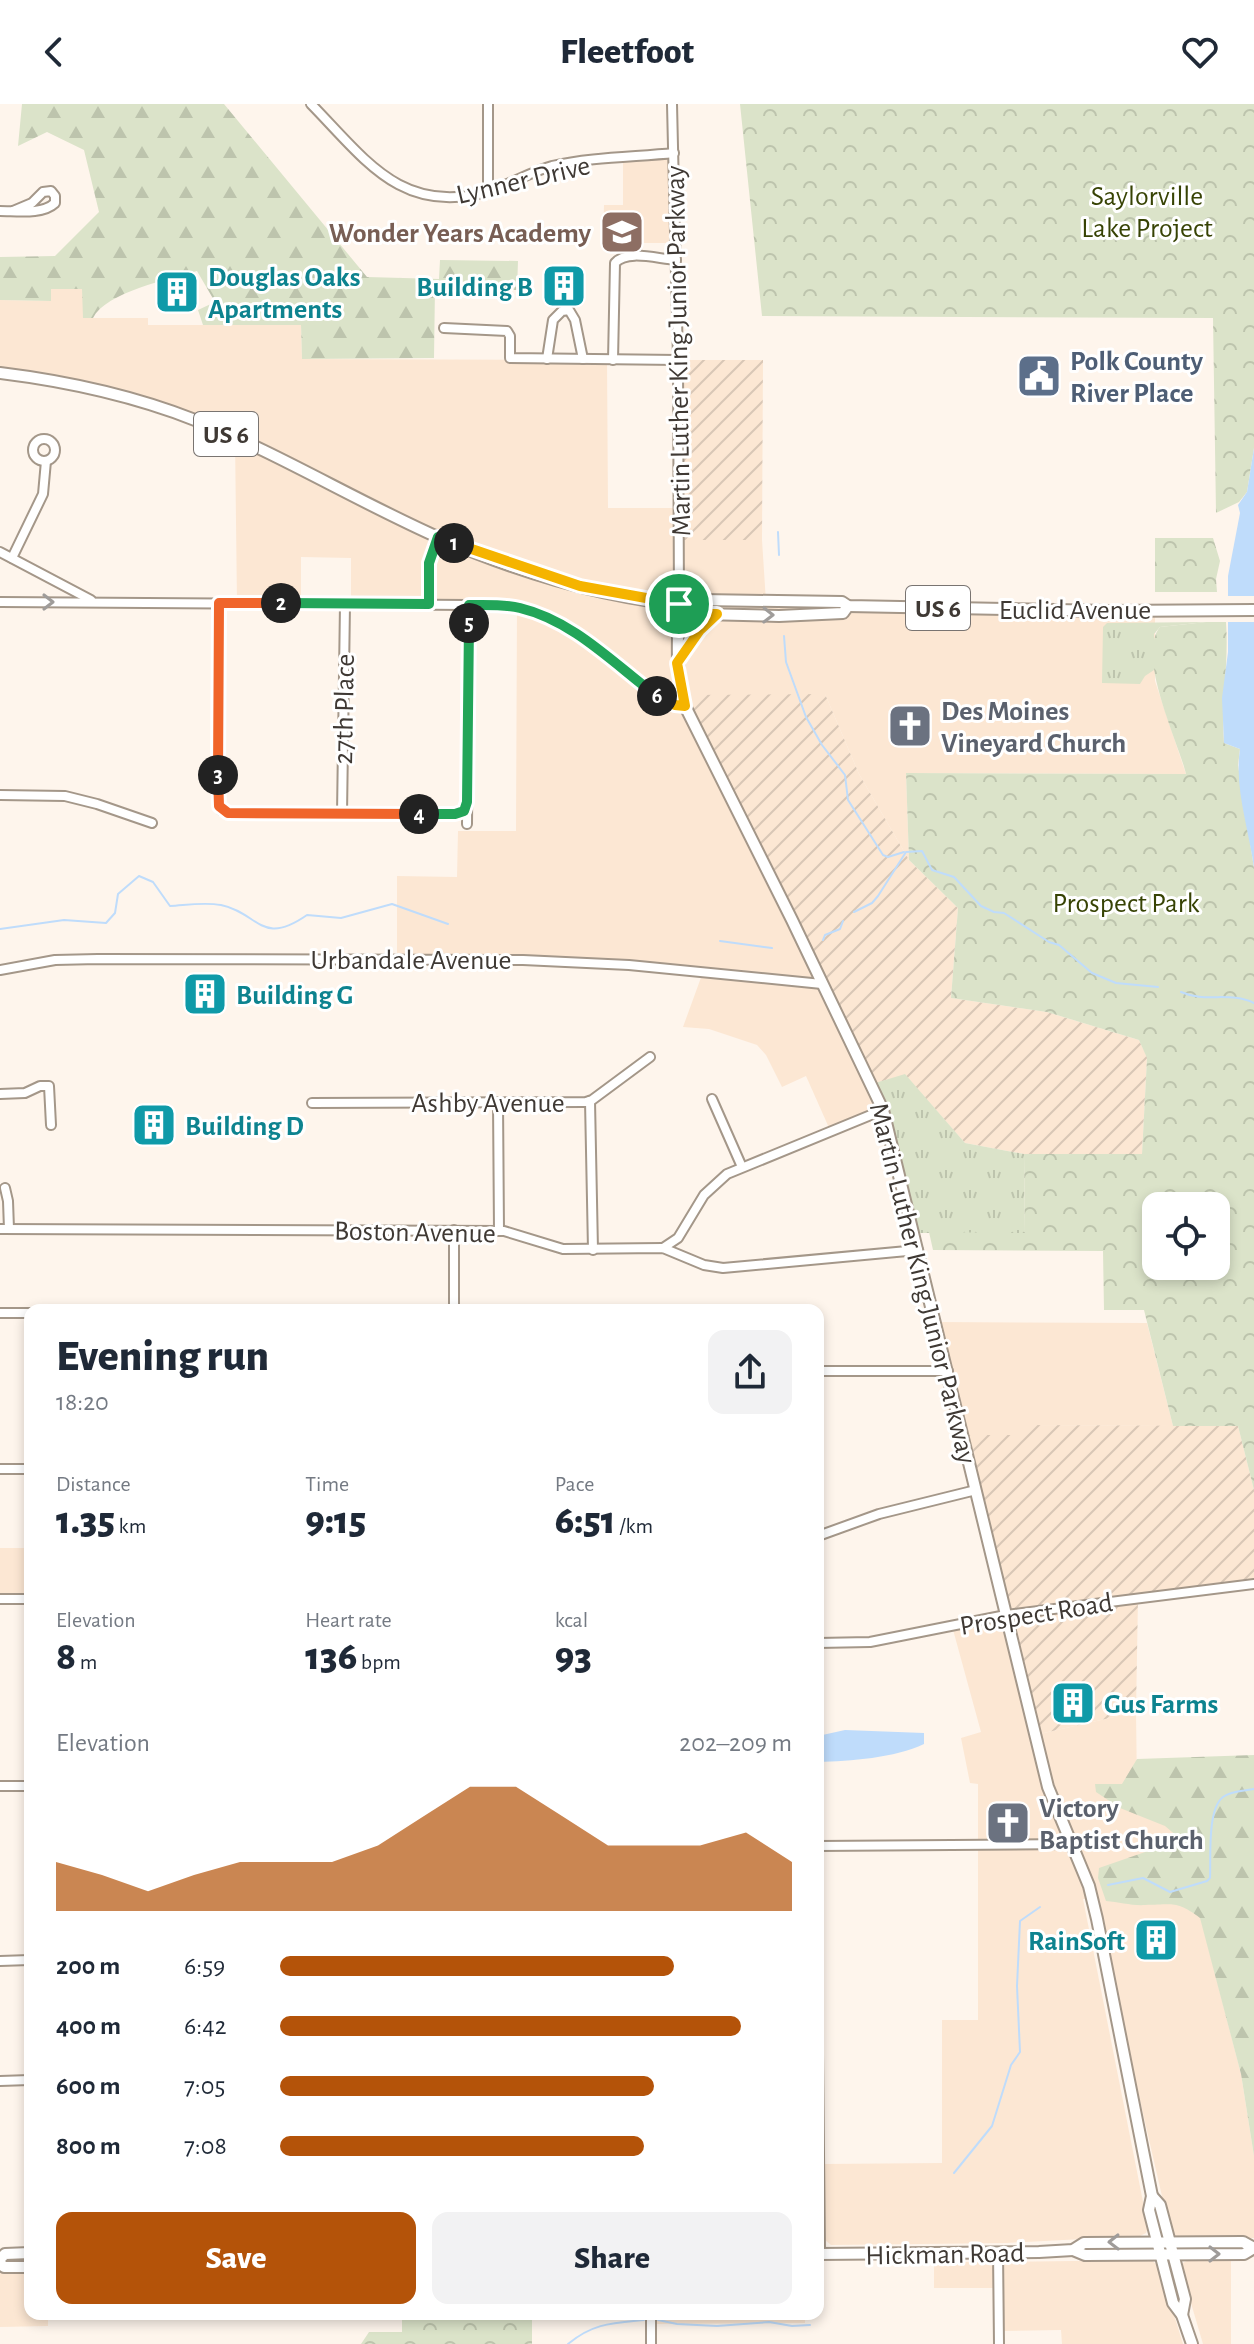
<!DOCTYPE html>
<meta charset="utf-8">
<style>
:root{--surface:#fff;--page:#f2f2f3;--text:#1f2937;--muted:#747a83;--accent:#b45309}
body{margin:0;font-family:"Alegreya Sans",sans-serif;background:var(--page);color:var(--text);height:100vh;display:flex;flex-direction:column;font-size:30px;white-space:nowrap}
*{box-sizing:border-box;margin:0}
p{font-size:26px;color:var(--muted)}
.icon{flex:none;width:44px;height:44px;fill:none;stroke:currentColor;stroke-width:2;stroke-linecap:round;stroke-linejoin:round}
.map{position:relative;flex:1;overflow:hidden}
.details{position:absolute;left:24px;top:1200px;width:800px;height:1016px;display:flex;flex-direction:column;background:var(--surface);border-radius:16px;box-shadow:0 4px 12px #0003}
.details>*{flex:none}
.fabs{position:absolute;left:1142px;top:1088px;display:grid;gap:16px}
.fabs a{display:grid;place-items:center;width:88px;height:88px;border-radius:16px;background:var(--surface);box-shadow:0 4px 12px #0003;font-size:40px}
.pin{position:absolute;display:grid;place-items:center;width:68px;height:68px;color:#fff;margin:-34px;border:4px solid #fff;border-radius:50%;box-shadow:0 2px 8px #0007}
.km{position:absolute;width:40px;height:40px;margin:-20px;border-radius:50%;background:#222;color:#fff;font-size:22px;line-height:40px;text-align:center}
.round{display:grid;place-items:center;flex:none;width:84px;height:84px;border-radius:16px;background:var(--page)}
.headline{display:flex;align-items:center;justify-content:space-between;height:136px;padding:0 32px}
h1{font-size:44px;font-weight:800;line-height:60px}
.figures{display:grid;grid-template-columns:repeat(3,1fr);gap:12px;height:136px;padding:8px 32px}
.figures div{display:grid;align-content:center}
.figures b{font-size:40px;font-weight:800}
.figures small{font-size:22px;font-weight:400}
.figures p{font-size:22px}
.chart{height:224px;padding:16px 32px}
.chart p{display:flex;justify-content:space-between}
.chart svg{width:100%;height:144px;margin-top:8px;fill:var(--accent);opacity:.7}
.primary-button{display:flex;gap:16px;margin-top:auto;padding:16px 32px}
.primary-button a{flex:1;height:92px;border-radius:16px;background:var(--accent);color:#fff;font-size:32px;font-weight:800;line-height:92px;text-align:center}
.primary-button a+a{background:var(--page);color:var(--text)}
ul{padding:0 32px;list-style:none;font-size:26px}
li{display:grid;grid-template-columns:128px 96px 1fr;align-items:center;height:60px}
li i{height:20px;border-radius:10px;background:var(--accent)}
header{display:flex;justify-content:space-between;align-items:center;height:104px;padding:0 32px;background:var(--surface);font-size:36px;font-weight:800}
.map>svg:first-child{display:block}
.built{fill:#fce7d3}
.industrial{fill:url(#industrial-furrows)}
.grass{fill:url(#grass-tufts)}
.forest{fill:url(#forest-firs)}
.park{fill:url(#park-crowns);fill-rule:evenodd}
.water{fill:#bfdcfb}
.pier{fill:#fef5ec}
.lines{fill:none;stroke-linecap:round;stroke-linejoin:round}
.stream{stroke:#bfdcfb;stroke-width:2}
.minor-casing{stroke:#a49789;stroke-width:12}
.major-casing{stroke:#a49789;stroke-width:14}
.minor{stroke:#fff;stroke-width:8}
.major{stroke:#fff;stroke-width:10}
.oneway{stroke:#9f9c9a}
.split-1-casing{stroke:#fff;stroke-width:16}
.split-2-casing{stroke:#fff;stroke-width:16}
.split-3-casing{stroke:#fff;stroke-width:16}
.split-4-casing{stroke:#fff;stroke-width:16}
.split-5-casing{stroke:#fff;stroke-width:16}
.split-6-casing{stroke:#fff;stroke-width:16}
.split-7-casing{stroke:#fff;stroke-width:16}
.split-1{stroke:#f5b400;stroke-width:10}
.split-2{stroke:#22a559;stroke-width:10}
.split-3{stroke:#f0652b;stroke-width:10}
.split-4{stroke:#f0652b;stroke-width:10}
.split-5{stroke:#22a559;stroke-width:10}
.split-6{stroke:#22a559;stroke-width:10}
.split-7{stroke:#f5b400;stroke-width:10}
.labels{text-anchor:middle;stroke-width:6;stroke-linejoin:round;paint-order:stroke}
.shield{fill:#fff;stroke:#797471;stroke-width:2}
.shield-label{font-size:26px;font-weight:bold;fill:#3f3934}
.street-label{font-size:28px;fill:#3f3934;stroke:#fff}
.park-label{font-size:28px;fill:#374304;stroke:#fff}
.education-label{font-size:28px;font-weight:bold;fill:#785e54;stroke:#fff;text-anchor:end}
.culture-label{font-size:28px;font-weight:bold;fill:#0d838f;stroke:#fff;text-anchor:start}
.service-label{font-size:28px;font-weight:bold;fill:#4e5e75;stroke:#fff;text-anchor:start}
.worship-label{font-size:28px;font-weight:bold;fill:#5b616d;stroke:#fff;text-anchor:start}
</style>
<header><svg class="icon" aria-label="back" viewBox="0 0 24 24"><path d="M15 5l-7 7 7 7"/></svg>Fleetfoot<svg class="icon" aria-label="heart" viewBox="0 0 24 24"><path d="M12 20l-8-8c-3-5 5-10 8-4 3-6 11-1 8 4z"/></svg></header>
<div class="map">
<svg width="1254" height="2240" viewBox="0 0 1254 2240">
<defs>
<pattern id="industrial-furrows" width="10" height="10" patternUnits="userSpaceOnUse" patternTransform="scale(2)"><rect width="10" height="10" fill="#fce7d3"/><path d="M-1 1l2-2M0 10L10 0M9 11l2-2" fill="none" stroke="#d9c7b6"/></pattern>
<pattern id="grass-tufts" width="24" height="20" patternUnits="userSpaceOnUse" patternTransform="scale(2)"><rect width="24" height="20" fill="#dbe3c9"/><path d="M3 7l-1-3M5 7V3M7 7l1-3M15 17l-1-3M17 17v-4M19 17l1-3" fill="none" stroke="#bdc4ad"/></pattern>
<pattern id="forest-firs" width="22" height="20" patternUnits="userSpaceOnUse" patternTransform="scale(2)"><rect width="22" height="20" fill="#dbe3c9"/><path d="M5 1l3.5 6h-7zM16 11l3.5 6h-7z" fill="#bdc4ad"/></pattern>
<pattern id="park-crowns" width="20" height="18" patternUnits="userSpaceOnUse" patternTransform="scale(2)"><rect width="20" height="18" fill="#dbe3c9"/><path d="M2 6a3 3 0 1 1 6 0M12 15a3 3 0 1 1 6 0" fill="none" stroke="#bdc4ad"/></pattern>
</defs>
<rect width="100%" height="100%" fill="#fef5ec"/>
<g class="built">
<polygon points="674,49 675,139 603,139 604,101 623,101 623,54"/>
<polygon points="51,185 83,185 83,214 148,214 148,221 301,221 302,255 607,256 608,404 679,404 680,436 762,436 766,498 1155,506 1155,577 1186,670 906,669 909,756 859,670 825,590 883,1006 830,1026 806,972 782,983 766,951 757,941 709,925 683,923 703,868 397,854 397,772 457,773 458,727 516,727 517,503 351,500 351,454 301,453 301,500 237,499 235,335 197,317 98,287 0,269 0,196 50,197"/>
<polygon points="935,1218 1147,1219 1173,1322 1028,1321 1027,1331 963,1331"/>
<polygon points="0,1444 30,1444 29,1495 0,1495"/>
<polygon points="1006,1511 1035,1631 1136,1608 1137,1682 1155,1683 1186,1757 1241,1970 1254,2052 1254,2134 1177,2133 1170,2127 1139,1992 1131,1993 1092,1795 1083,1795 1148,2123 1146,2129 1140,2132 1006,2139 831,2141 824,2135 823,2060 942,2059 942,1916 978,1916 978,1680 970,1679 961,1634 981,1628 952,1522"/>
<polygon points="1151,2156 1159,2162 1183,2240 1062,2240 1061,2226 1003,2227 1002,2163 1006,2158"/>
<polygon points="1188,2156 1231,2156 1231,2240 1203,2240 1181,2165 1183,2159"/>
<polygon points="0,2158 30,2158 30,2210 48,2210 48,2222 0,2223"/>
<polygon points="934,2158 990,2158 993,2162 993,2184 934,2184"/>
<polygon points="654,2210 805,2210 805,2219 654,2220"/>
</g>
<g class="industrial">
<polygon points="678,256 763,256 762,436 680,436"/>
<polygon points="825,590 859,670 909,756 958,804 951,894 1047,908 1139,936 1147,953 1142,1050 1024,1050 965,1039 905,971 872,980 682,591"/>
<polygon points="1027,1321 1238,1322 1254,1386 1254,1480 1138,1494 1136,1608 1035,1631 963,1331 1027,1331"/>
</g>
<g class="grass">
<polygon points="1206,518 1160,523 1154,530 1154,566 1145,572 1140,580 1102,579 1103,523 1107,519"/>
<polygon points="905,970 965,1039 1024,1050 1025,1129 914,1129 872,980"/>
</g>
<g class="forest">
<path d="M22 0H224L367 173 439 175 440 156 518 157 517 186 435 183 434 254 302 255 301 221H203L198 206 215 198 197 167C170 175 106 188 93 214H83L82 185H51V197L0 196V153L55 152 99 108 84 46 47 28 18 42Z"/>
<path d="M1254 1651V2052L1241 1970 1200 1814C1176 1796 1172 1801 1145 1801 1133 1802 1119 1798 1106 1797L1098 1774 1099 1764 1171 1739 1178 1733 1165 1722 1120 1704 1096 1688 1095 1680H1122L1137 1655Z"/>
</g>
<g class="park">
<polygon points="740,0 1254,0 1254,344 1247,388 1239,398 1216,409 1213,214 762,212"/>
<polygon points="1155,434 1213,434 1220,457 1216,475 1217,488 1155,488"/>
<path d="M1206 518H1226C1229 559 1221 598 1224 639L1240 645 1238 661 1254 764V1386L1238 1322H1173L1144 1206H1104L1103 1147 933 1146 929 1128 1025 1129 1024 1050H1142L1147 954 1139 936 1047 908 951 894 958 804 909 756 906 669 1186 670C1178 637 1136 552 1160 523ZM1156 1102H1216V1162H1156Z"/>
<polygon points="402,2210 532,2210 532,2240 361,2240 369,2228 402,2228"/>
</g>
<g class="water">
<path d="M1254 344V764C1249 725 1234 684 1240 645L1224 639 1222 594 1228 548V472L1240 409 1238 401 1247 388Z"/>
<path d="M845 1626 924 1629V1640C895 1654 850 1657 818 1658V1632Z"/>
</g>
<polygon class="pier" points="1223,492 1254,492 1254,518 1222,518"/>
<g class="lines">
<g class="stream">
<polyline points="778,428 779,451"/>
<polyline points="784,532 786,558 806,613 822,641 845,671 848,696 883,751 888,753 904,748"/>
<polyline points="854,808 872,799 878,792 906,748 922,747 932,766 954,773 981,802 994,808 1004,809 1049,838 1059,841 1092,869 1116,879 1158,883"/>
<path d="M0 825 64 816 106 819 115 809 118 790 139 772 153 778 170 802C187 801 204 798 221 801 259 809 261 843 307 811L341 814 392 800 448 820"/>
<polyline points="823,836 825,831 840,825 843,817"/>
<polyline points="720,837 772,844"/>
<path d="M1181 888C1205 899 1231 887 1254 899"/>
<path d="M1108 1781 1143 1774 1170 1788 1207 1777 1210 1774C1211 1754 1207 1705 1223 1693 1231 1687 1244 1687 1254 1685"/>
<polyline points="954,2069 992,2022 1011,1961 1020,1948 1017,1882 1020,1817 1040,1803"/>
<polyline points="658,2216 677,2220 717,2222 769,2218 792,2222 810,2221"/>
<path d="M568 2240C593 2219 613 2219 644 2216"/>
</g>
<g class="minor-casing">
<g id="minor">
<path d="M311 0C365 55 402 113 490 87 511 80 530 68 552 62 591 53 634 53 674 49"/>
<polyline points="672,0 678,256 679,500"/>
<polyline points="488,87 488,0"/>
<path d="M0 107C17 107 42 111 55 99V92L51 87 43 88 32 99 13 107"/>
<polyline points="444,224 507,227 510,232 510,254 678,256"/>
<polyline points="547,255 553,216 562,207 569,206 575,216 583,255"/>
<path d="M613 256 615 159C627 145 658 155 676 156"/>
<circle cx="44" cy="346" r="11"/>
<polyline points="0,448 91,496"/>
<polyline points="12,454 43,390 46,357"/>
<path d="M0 498 469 501C495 502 520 502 544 511 572 522 598 544 622 563 640 578 660 600 685 602"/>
<polyline points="219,499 218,698 221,706 228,709 455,710 464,707 467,698"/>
<polyline points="429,500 429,459 438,433"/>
<polyline points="0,691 65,692 97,700 152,719"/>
<polyline points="342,710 345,500"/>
<polyline points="467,720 469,501"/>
<polyline points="0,866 55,856 98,855 523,856 629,861 822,880"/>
<polyline points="0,990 25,989 40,982 49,982 51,1021"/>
<polyline points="712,995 742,1063"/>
<polyline points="590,997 593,1146"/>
<polyline points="498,998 499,1127"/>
<polyline points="312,999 586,998 592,996 650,953"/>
<polyline points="5,1084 8,1097 9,1125"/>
<polyline points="0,1125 504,1127 563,1145 663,1144 704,1161 723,1164 918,1146"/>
<polyline points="663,1144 678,1134 704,1091 727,1070 883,1006"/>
<polyline points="454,1206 454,1126"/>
<polyline points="0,1209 30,1209"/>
<polyline points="818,1267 948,1267"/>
<polyline points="0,1365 30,1365"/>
<polyline points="818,1432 879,1410 976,1386"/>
<polyline points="0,1495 30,1495"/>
<polyline points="818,1539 870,1538 1006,1511 1254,1480"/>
<polyline points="0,1682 30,1682"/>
<polyline points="818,1742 1071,1740"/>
<polyline points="0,1857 30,1856"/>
<polyline points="818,1950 820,2150"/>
<polyline points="0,1977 30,1976"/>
<polyline points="998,2148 999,2240"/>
<polyline points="651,2210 651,2240"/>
</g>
</g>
<g class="major-casing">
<g id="major">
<path d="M0 269C65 277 134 292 195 316 280 350 358 398 442 435 521 469 608 495 694 502L702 496 842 498 848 502 1109 507 1254 506"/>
<path d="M679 500C678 535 675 568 685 602L792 816 883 1006 1048 1683 1089 1782 1097 1815 1152 2092 1149 2106 1173 2199 1182 2211 1192 2240"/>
<polyline points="694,502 702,510 779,512 843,509 848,502"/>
<polyline points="677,559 700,526 717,510"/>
<polyline points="1152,2092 1160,2101 1185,2195 1182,2211"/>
<polyline points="1073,2146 1085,2151 1244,2150 1254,2144"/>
<polyline points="818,2150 1039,2148 1073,2146 1084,2139 1243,2138 1254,2144"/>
<polyline points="0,2155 5,2150 30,2149"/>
<polyline points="0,2159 4,2163 30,2163"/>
</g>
</g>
<use href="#minor" class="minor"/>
<use href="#major" class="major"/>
</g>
<defs><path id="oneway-chevron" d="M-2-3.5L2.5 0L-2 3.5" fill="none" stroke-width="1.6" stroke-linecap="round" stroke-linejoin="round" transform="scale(2)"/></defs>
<g class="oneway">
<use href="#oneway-chevron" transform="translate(48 498)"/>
<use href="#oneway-chevron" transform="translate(768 511) rotate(1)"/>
<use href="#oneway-chevron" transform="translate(1114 2138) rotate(179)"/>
<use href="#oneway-chevron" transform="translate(1214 2150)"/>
</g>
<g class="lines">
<g class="split-1-casing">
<polyline id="split-1" points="454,439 580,482 679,500"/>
</g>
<g class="split-2-casing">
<polyline id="split-2" points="281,499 429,500 429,459 438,433 454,439"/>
</g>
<g class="split-3-casing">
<polyline id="split-3" points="218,671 219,499 281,499"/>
</g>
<g class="split-4-casing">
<polyline id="split-4" points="218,671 219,702 228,709 419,710"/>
</g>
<g class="split-5-casing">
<polyline id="split-5" points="419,710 455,710 464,707 467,698 469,519"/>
</g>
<g class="split-6-casing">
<path id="split-6" d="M469 519V501C486 501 504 500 520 504 574 517 614 560 657 592"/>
</g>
<g class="split-7-casing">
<polyline id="split-7" points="657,592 675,601 685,602 677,559 700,526 717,510 702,510 694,502 679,500"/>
</g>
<use href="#split-1" class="split-1"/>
<use href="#split-2" class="split-2"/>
<use href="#split-3" class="split-3"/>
<use href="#split-4" class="split-4"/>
<use href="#split-5" class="split-5"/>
<use href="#split-6" class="split-6"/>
<use href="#split-7" class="split-7"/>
</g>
<defs>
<g id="school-square" transform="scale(2.3)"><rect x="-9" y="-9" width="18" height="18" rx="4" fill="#8d6e63" stroke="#fff"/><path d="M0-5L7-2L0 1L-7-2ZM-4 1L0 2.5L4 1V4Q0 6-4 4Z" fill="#fff"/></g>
<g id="building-square" transform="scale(2.3)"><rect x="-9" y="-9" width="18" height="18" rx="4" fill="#0f9aa8" stroke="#fff"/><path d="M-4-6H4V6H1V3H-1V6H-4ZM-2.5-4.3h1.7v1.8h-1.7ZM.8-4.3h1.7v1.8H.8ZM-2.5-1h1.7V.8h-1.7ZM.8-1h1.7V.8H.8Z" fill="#fff"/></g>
<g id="civic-square" transform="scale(2.3)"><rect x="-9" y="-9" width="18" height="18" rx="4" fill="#5c6f8a" stroke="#fff"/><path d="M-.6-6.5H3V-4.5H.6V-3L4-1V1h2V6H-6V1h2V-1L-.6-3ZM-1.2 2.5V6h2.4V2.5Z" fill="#fff"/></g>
<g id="church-square" transform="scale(2.3)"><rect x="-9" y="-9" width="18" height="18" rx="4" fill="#6b7280" stroke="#fff"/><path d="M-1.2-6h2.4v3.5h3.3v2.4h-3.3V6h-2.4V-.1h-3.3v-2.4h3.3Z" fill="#fff"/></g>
</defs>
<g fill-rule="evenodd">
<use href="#school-square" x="622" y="128"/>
<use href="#building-square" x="564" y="182"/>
<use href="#building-square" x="177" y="188"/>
<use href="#civic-square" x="1039" y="272"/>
<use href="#church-square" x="910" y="622"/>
<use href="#building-square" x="205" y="890"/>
<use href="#building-square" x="154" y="1021"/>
<use href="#building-square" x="1073" y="1599"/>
<use href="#church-square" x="1008" y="1719"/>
<use href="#building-square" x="1156" y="1836"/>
</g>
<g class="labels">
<g class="shield">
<rect x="194" y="308" width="64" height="44" rx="6"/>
<rect x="906" y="482" width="64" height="44" rx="6"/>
</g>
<g class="shield-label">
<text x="226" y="339">US 6</text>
<text x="938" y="513">US 6</text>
</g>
<g class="street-label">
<text transform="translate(523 75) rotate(-13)" y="10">Lynner Drive</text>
<text transform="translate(677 247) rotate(-91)" y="10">Martin Luther King Junior Parkway</text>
<text x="1075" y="515">Euclid Avenue</text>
<text transform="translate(343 605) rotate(-89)" y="10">27th Place</text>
<text x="411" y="865">Urbandale Avenue</text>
<text x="488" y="1008">Ashby Avenue</text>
<text transform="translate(415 1127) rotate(1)" y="10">Boston Avenue</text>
<text transform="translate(924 1179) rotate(76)" y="10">Martin Luther King Junior Parkway</text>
<text transform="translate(1036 1509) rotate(-9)" y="10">Prospect Road</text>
<text transform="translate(945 2149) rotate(-1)" y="10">Hickman Road</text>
</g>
<g class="park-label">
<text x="1147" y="101">Saylorville<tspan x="1147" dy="32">Lake Project</tspan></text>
<text x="1126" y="808">Prospect Park</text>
</g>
<g class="education-label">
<text x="591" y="138">Wonder Years Academy</text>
</g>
<g class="culture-label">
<text x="208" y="182">Douglas Oaks<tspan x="208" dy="32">Apartments</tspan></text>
<text x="533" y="192" text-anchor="end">Building B</text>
<text x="236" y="900">Building G</text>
<text x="185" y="1031">Building D</text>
<text x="1104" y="1609">Gus Farms</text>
<text x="1125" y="1846" text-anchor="end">RainSoft</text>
</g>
<g class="service-label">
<text x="1070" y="266">Polk County<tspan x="1070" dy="32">River Place</tspan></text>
</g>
<g class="worship-label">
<text x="941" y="616">Des Moines<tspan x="941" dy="32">Vineyard Church</tspan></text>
<text x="1039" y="1713">Victory<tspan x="1039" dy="32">Baptist Church</tspan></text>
</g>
</g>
</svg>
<div class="fabs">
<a><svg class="icon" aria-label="locate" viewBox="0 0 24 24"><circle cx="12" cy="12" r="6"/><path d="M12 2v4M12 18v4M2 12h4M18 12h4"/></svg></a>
</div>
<div class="pin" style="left:679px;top:500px;background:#1e9e55"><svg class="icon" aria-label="arrive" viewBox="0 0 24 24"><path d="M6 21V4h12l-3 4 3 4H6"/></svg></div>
<b class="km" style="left:454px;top:439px">1</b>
<b class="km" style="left:281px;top:499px">2</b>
<b class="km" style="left:218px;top:671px">3</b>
<b class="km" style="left:419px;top:710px">4</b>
<b class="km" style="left:469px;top:519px">5</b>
<b class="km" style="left:657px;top:592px">6</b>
<section class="details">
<div class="headline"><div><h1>Evening run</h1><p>18:20</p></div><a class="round"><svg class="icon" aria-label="share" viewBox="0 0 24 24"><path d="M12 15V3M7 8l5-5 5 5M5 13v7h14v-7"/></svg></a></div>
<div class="figures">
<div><p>Distance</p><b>1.35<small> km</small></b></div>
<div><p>Time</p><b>9:15</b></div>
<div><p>Pace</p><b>6:51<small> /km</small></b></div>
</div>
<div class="figures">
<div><p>Elevation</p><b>8<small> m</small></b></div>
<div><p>Heart rate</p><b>136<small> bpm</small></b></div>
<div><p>kcal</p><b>93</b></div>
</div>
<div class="chart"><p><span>Elevation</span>202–209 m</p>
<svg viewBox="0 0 160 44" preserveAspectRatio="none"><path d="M0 44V29L10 33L20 38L30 33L40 29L50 29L60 29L70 24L80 15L90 6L100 6L110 15L120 24L130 24L140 24L150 20L160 29V44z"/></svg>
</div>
<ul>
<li><b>200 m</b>6:59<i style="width:77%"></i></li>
<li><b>400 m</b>6:42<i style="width:90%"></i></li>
<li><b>600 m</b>7:05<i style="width:73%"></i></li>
<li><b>800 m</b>7:08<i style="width:71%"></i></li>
</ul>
<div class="primary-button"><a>Save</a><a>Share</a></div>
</section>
</div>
